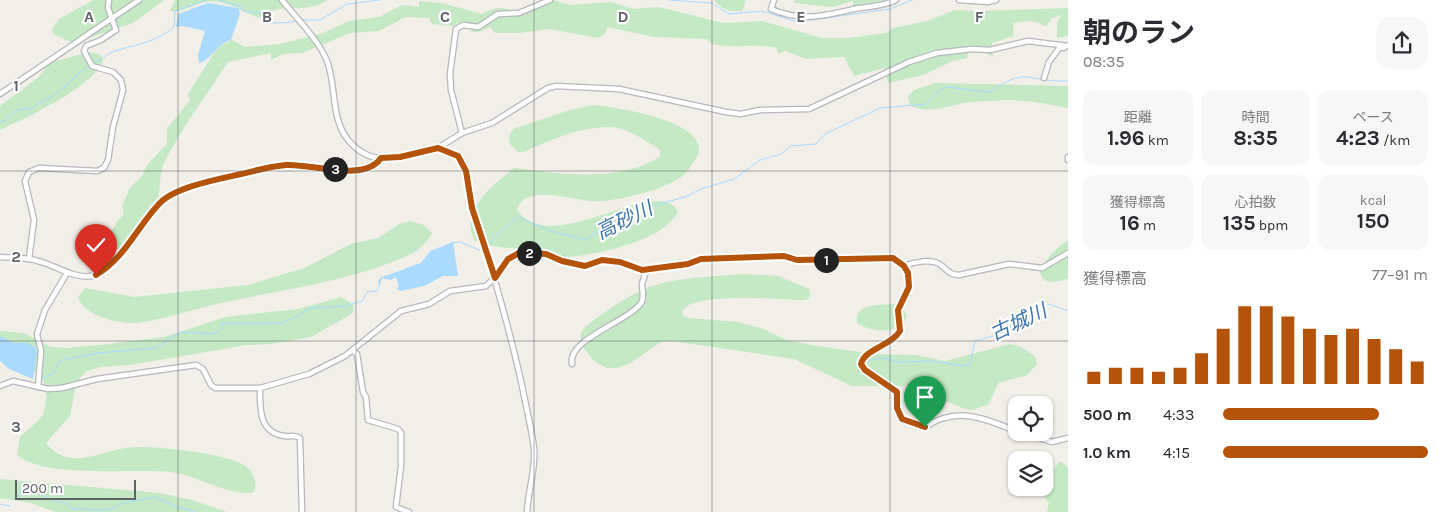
<!DOCTYPE html>
<html lang="ja">
<meta charset="utf-8">
<style>
:root{--surface:#fff;--page:#f7f7f7;--text:#2b2b33;--muted:#7c7c81;--accent:#b45309}
body{margin:0;font-family:Karla,"Noto Sans JP",sans-serif;background:var(--page);color:var(--text);height:100vh;display:flex;flex-direction:column;font-size:19px;white-space:nowrap}
*{box-sizing:border-box;margin:0}
p{font-size:16px;color:var(--muted)}
.icon{flex:none;width:28px;height:28px;fill:none;stroke:currentColor;stroke-width:2;stroke-linecap:round;stroke-linejoin:round}
.map{position:relative;flex:1;overflow:hidden}
.sheet{display:flex;flex-direction:column;background:var(--surface);width:375px}
.sheet>*{flex:none}
.buttons{position:absolute;left:1008px;top:396px;display:grid;gap:10px}
.buttons a{display:grid;place-items:center;width:45px;height:45px;border-radius:10px;background:var(--surface);box-shadow:0 1px 4px #0004;font-size:25px}
.scale{position:absolute;left:15px;bottom:12px;width:121px;box-sizing:border-box;padding-left:5px;border:2px solid #5f6368;border-top:0;font-size:14px;line-height:18px;white-space:nowrap;color:#5f6368;-webkit-text-stroke:4px #fff;paint-order:stroke}
.pin{position:absolute;display:grid;place-items:center;width:42px;height:42px;color:#fff;margin:-51px -21px;border-radius:50% 50% 50% 0;rotate:-45deg;box-shadow:0 0 5px #0007}
.pin .icon{rotate:45deg}
.km{position:absolute;width:25px;height:25px;margin:-12px;border-radius:50%;background:#222;color:#fff;font-size:14px;line-height:25px;text-align:center}
.round{display:grid;place-items:center;flex:none;width:52px;height:52px;border-radius:15px;background:var(--page)}
.summary{display:flex;align-items:center;justify-content:space-between;height:85px;padding:0 15px}
h1{font-size:28px;font-weight:700;line-height:38px}
.figures{display:grid;grid-template-columns:repeat(3,1fr);gap:8px;height:85px;padding:5px 15px}
.figures div{display:grid;align-content:center;border-radius:12px;background:var(--page);text-align:center}
.figures b{font-size:21px;font-weight:700}
.figures small{font-size:14px;font-weight:400}
.figures p{font-size:14px}
.chart{height:140px;padding:10px 15px}
.chart p{display:flex;justify-content:space-between}
.chart svg{width:100%;height:90px;margin-top:5px;stroke:var(--accent);stroke-width:6}
ul{padding:0 15px;list-style:none;font-size:16px}
li{display:grid;grid-template-columns:80px 60px 1fr;align-items:center;height:38px}
li i{height:12px;border-radius:6px;background:var(--accent)}
main{display:flex;flex:1;min-height:0}
.map>svg:first-child{display:block}
.green{fill:#c4e9c4}
.water{fill:#aadaff}
.lines{fill:none;stroke-linecap:round;stroke-linejoin:round}
.stream{stroke:#aadaff;stroke-width:1}
.minor-casing{stroke:#b5b8bc;stroke-width:7}
.minor{stroke:#fff;stroke-width:4.5}
.route-casing{stroke:#fff;stroke-width:10}
.route{stroke:#b45309;stroke-width:6}
.grid{fill:none;stroke:#5f6368;stroke-width:1;stroke-opacity:0.55}
.labels{text-anchor:middle;stroke-width:4.5;stroke-linejoin:round;paint-order:stroke}
.water-label{font-size:20px;font-style:italic;fill:#3d74ae;stroke:#fff}
.grid-label{font-size:16px;text-anchor:middle;font-weight:bold;fill:#5f6368;stroke:#fff;stroke-width:4.5;stroke-linejoin:round;paint-order:stroke}
</style>
<main>
<div class="map">
<svg width="1068" height="512" viewBox="0 0 1068 512">
<rect width="100%" height="100%" fill="#f1efe8"/>
<g class="green">
<polygon points="93,0 164,0 133,23 73,43 53,34 52,29 59,19"/>
<path d="M175 0H328C303 16 281 0 259 18 243 12 230 2 212 1 197 1 185 13 170 11Z"/>
<path d="M553 0 570 5 611 2 633 9 659 7 723 23 762 21 822 38H849L886 33 893 28 927 21 955 10 977 11 1068 8V36L1057 38V23L1061 15 1051 19 1046 27C1035 19 1026 21 1013 23L1014 36 992 43 993 57 970 45 967 58 953 61 923 75 888 83 885 68 854 76 844 57 806 59 785 51 778 54 777 48C760 42 715 52 706 39L654 37 608 27 605 34 598 38 550 29 519 33H495L491 27 479 32H471L472 25 457 23 454 26 432 24 429 18 406 17 379 31 350 33 302 53 283 54 271 60V53L228 62C206 96 182 127 164 163 159 173 161 187 158 198 154 215 130 240 118 254L116 247 105 243 117 222 124 214 122 206 130 188 142 176 147 165 167 144V129L190 100 188 94 218 47 232 40 245 47 280 44 323 33 349 21 379 17 402 5 419 7V1L442 3 482 14C497 6 507 6 520 15Z"/>
<path d="M714 0H746L742 11C730 12 722 10 714 0Z"/>
<polygon points="795,0 890,0 853,6 853,1 833,7 794,3"/>
<path d="M89 52 99 54 103 59C98 85 24 119 0 130V106L39 77 49 63Z"/>
<path d="M935 83 1068 86V108C1048 104 1027 100 1006 100 994 101 982 101 971 102 951 104 929 116 910 105L908 97 914 90Z"/>
<path d="M593 105C615 107 726 123 693 163 690 167 687 172 684 175 666 190 612 203 590 201 571 199 547 191 529 197 523 198 519 204 517 210 553 260 655 173 678 211 667 240 594 256 565 257 555 257 545 253 535 251 515 247 493 249 475 241 458 211 494 184 514 168 561 174 616 183 660 157V150C648 142 632 131 618 128 589 123 550 140 524 152H518L510 144 509 136 513 129 570 110Z"/>
<path d="M410 221 424 225 432 233C428 241 420 250 411 254 355 281 273 291 212 305 193 310 147 324 130 323 112 322 84 315 78 297L85 288 134 297 248 285 304 268 351 244 378 238 400 224Z"/>
<path d="M1068 240V279C1057 281 1042 287 1040 271 1047 257 1055 249 1068 240Z"/>
<path d="M744 274 778 276 809 289 811 296 806 300H796C776 299 691 292 682 311L683 316 688 318 738 322 763 329 787 340 811 345 874 354 916 355 945 361 1010 344 1019 346 1035 356 1037 364 1027 375 998 383 989 404 973 410 965 409 910 386H852L794 359 672 341 661 342 629 364 617 368H607L594 361 580 343 581 333 584 328C608 309 637 288 667 282 692 277 719 276 744 274Z"/>
<path d="M341 297 354 305 353 313 311 337 271 344 247 345 130 365 100 367 87 371 80 378 75 389 70 416 46 443C71 474 104 448 135 447 155 446 238 454 249 469 254 476 259 487 252 493 224 494 198 476 171 472 134 468 45 479 17 455L20 437C26 431 34 425 40 419 45 413 46 404 46 397 48 369 21 366 0 359V331L23 333 51 347 67 348 109 344 164 337 225 317 298 309Z"/>
<path d="M894 304 905 311 907 316C902 335 871 333 857 323 854 303 879 305 894 304Z"/>
<polygon points="1060,461 1068,467 1068,512 1047,512 1049,503 1044,497 1054,487 1054,469"/>
<polygon points="0,479 160,493 192,500 227,512 56,512 31,503 0,498"/>
</g>
<g class="water">
<path d="M208 3 238 8 240 13 231 40C216 44 213 59 199 63L198 55 205 31 183 26 176 27 178 14Z"/>
<path d="M453 242 458 276H443L424 286 400 291 396 288 399 287 396 277 391 280 382 278 379 287 378 281 381 277C394 274 407 267 421 263L430 251Z"/>
<polygon points="0,336 14,343 27,343 35,347 37,352 33,379 9,369 0,361"/>
</g>
<g class="lines">
<g class="stream">
<path d="M219 0 241 7 243 11 262 13 264 24C275 22 285 24 297 21"/>
<polyline points="669,0 711,3 729,14 762,11 797,22 890,9 912,0"/>
<polyline points="301,20 320,20 347,4 380,0"/>
<path d="M94 64C101 59 107 54 115 51 137 44 155 43 174 27L175 11 207 0"/>
<polyline points="0,122 5,121 15,111 31,108 56,94 89,65"/>
<polyline points="452,243 460,242 479,250 483,247"/>
<path d="M486 245 516 218H521L550 231 586 240 597 232H606L620 225 634 211 685 197 701 189 734 179 760 160 781 154 791 146 816 144 825 134 880 108 926 104 941 89 947 87 990 92C1028 65 1028 83 1068 81"/>
<polyline points="866,361 882,358 899,362 932,361 966,366 970,364 975,341 1007,332 1011,325 1027,320 1049,304 1068,311"/>
<polyline points="41,378 53,374 59,362 63,360 97,353 155,348 181,332 214,334 221,329 222,323 281,323 296,317 310,308 346,306 362,301 367,292 377,291 379,287"/>
<polyline points="19,500 21,488 37,492 56,502 63,502 74,509 109,510 123,503 155,497 175,506 196,512"/>
<polyline points="0,504 10,506"/>
</g>
<g class="minor-casing">
<g id="minor">
<path d="M282 0C297 19 318 39 327 61 337 87 330 119 349 141 385 183 423 133 455 154 459 156 463 161 465 165 470 178 469 199 474 213 494 275 512 336 525 400 528 416 532 432 534 448 536 470 528 490 527 512"/>
<path d="M774 0 771 9C801 22 824 16 854 9 869 6 882 7 896 0"/>
<polyline points="959,0 988,2 996,0"/>
<polyline points="1044,78 1049,62 1060,47 1064,48"/>
<polyline points="0,94 139,0"/>
<polyline points="462,133 451,90 450,74 456,29 463,25 478,27 498,14 519,13 550,0"/>
<polyline points="438,148 462,133 492,123 548,88 556,86 619,89 726,112 741,114 760,110 809,109 909,62 937,53 972,49 990,50 1028,41 1068,46"/>
<polyline points="1068,157 1068,160"/>
<path d="M0 257C12 258 26 257 38 261 55 265 73 279 92 276 109 273 137 235 147 221 152 214 156 205 163 200 187 184 258 167 287 165 311 163 364 183 381 158"/>
<polyline points="29,259 34,220 25,181 29,172 39,168 97,171 104,168 108,160 113,127 123,90 121,80 113,72 92,66 84,51 86,46 101,40 116,30 108,8 109,0"/>
<path d="M904 266C914 262 932 258 941 265 947 270 950 275 959 275L1009 264 1042 268 1068 253"/>
<polyline points="353,351 357,354 363,392 366,397 368,420 398,429 401,433 401,466 396,507 409,512"/>
<path d="M572 364C567 339 628 322 641 303 645 297 642 291 642 284 643 279 646 275 646 269"/>
<path d="M0 386 13 381 48 389 62 388 97 379 196 365 203 369 211 385 215 388H260L309 374 345 356 401 311 429 304 450 291 486 286 499 273 508 259 516 253 546 254 585 266 602 260 624 263 642 270 688 264 701 259 785 256 797 260 893 258 904 266 907 273 909 287 898 310 900 331C891 346 865 348 861 364L862 368 897 392V408L906 422 925 427C958 406 983 418 1016 431"/>
<polyline points="38,387 41,351 37,334 45,310 67,273"/>
<path d="M260 388C260 407 258 433 285 436 291 437 294 434 300 438L302 512"/>
<polyline points="1021,432 1052,442 1068,438"/>
</g>
</g>
<use href="#minor" class="minor"/>
</g>
<g class="lines">
<g class="route-casing">
<path id="route" d="M96 275C125 258 137 227 159 204 174 187 219 179 241 174 255 171 271 166 286 165 311 163 364 183 381 158L400 157 438 148 458 156 466 171 472 208 495 278 508 259 521 252 546 254 562 261 585 266 602 260 620 262 642 270 688 264 701 259 784 256 797 260 893 258 904 266 908 273 909 287 898 310 900 331C891 346 864 349 861 364L865 370 897 392V408L902 419 925 427"/>
</g>
<use href="#route" class="route"/>
</g>
<path class="grid" d="M178 0V512M356 0V512M534 0V512M712 0V512M890 0V512M0 171H1068M0 341H1068"/>
<g class="labels">
<g class="water-label">
<text transform="translate(624 220) rotate(-26)" y="7">高砂川</text>
<text transform="translate(1018 322) rotate(-25)" y="7">古城川</text>
</g>
</g>
<g class="grid-label">
<text x="89" y="22">A</text>
<text x="267" y="22">B</text>
<text x="445" y="22">C</text>
<text x="623" y="22">D</text>
<text x="801" y="22">E</text>
<text x="979" y="22">F</text>
<text x="16" y="91">1</text>
<text x="16" y="262">2</text>
<text x="16" y="432">3</text>
</g>
</svg>
<div class="buttons">
<a><svg class="icon" aria-label="locate" viewBox="0 0 24 24"><circle cx="12" cy="12" r="6"/><path d="M12 2v4M12 18v4M2 12h4M18 12h4"/></svg></a>
<a><svg class="icon" aria-label="layers" viewBox="0 0 24 24"><path d="M12 4l9 5-9 5-9-5zM3 14l9 5 9-5"/></svg></a>
</div>
<div class="scale">200 m</div>
<div class="pin" style="left:925px;top:427px;background:#1e9e55"><svg class="icon" aria-label="arrive" viewBox="0 0 24 24"><path d="M6 21V4h12l-3 4 3 4H6"/></svg></div>
<div class="pin" style="left:96px;top:275px;background:#d93025"><svg class="icon" aria-label="check" viewBox="0 0 24 24"><path d="M5 12l5 5 9-10"/></svg></div>
<b class="km" style="left:826px;top:260px">1</b>
<b class="km" style="left:529px;top:253px">2</b>
<b class="km" style="left:335px;top:169px">3</b>
</div>
<section class="sheet">
<div class="summary"><div><h1>朝のラン</h1><p>08:35</p></div><a class="round"><svg class="icon" aria-label="share" viewBox="0 0 24 24"><path d="M12 15V3M7 8l5-5 5 5M5 13v7h14v-7"/></svg></a></div>
<div class="figures">
<div><p>距離</p><b>1.96<small> km</small></b></div>
<div><p>時間</p><b>8:35</b></div>
<div><p>ペース</p><b>4:23<small> /km</small></b></div>
</div>
<div class="figures">
<div><p>獲得標高</p><b>16<small> m</small></b></div>
<div><p>心拍数</p><b>135<small> bpm</small></b></div>
<div><p>kcal</p><b>150</b></div>
</div>
<div class="chart"><p><span>獲得標高</span>77–91 m</p>
<svg viewBox="0 0 160 44" preserveAspectRatio="none"><path d="M5 44V38M15 44V36M25 44V36M35 44V38M45 44V36M55 44V29M65 44V17M75 44V6M85 44V6M95 44V11M105 44V17M115 44V20M125 44V17M135 44V22M145 44V27M155 44V33"/></svg>
</div>
<ul>
<li><b>500 m</b>4:33<i style="width:76%"></i></li>
<li><b>1.0 km</b>4:15<i style="width:100%"></i></li>
</ul>
</section>
</main>
